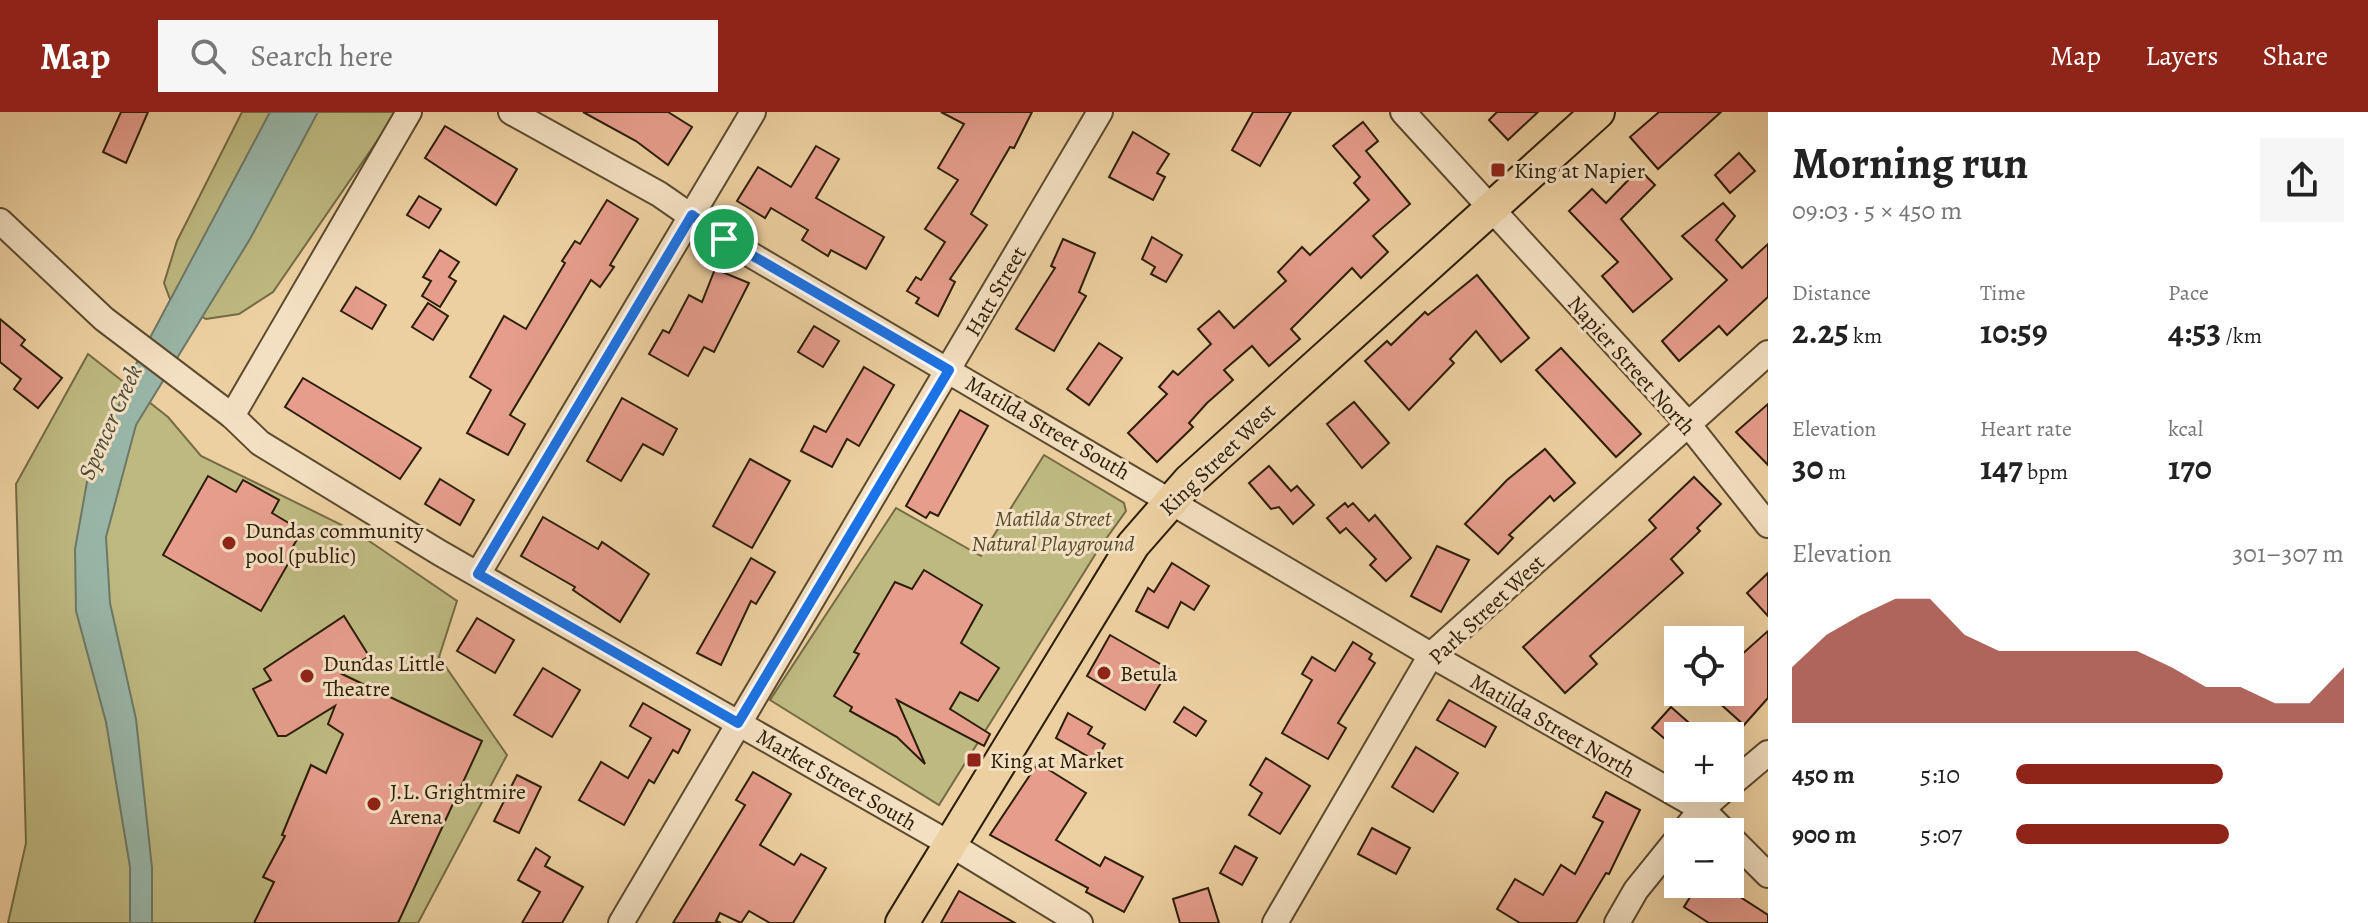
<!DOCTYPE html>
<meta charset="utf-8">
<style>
:root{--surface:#fff;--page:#f6f6f6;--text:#222;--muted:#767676;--accent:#8f2418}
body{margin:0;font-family:Alegreya,serif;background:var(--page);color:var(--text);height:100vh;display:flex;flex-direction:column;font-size:30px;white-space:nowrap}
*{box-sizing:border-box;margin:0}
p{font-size:26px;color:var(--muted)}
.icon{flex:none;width:44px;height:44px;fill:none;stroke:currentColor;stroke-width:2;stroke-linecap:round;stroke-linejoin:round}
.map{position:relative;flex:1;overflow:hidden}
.panel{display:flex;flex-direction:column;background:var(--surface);width:600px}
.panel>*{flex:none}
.fabs{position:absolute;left:1664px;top:514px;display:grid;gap:16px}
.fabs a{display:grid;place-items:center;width:80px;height:80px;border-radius:0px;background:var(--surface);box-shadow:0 8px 32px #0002;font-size:40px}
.pin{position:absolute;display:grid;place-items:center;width:68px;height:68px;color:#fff;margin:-34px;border:4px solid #fff;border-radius:50%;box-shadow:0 2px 8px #0007}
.round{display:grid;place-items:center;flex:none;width:84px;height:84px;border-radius:0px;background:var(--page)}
.headline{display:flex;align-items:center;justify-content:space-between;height:136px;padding:0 24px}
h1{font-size:44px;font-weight:700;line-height:60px}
.stats{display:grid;grid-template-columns:repeat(3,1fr);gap:12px;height:136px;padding:8px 24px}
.stats div{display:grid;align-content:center}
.stats b{font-size:34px;font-weight:700}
.stats small{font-size:22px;font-weight:400}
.stats p{font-size:22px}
.chart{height:224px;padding:16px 24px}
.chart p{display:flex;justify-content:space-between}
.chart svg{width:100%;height:144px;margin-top:8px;fill:var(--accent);opacity:.7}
ul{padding:0 24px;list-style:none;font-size:26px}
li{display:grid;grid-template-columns:128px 96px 1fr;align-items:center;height:60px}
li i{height:20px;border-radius:10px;background:var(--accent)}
header{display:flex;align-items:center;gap:48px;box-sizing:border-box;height:112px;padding:0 40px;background:var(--accent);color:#fff}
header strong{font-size:38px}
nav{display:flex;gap:44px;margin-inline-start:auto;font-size:28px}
.search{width:560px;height:72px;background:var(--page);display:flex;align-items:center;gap:20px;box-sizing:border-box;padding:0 28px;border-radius:0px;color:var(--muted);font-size:30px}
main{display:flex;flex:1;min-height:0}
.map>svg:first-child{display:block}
.green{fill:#beb981;stroke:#746b44;stroke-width:2}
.water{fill:#99b6a8;stroke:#6d7968;stroke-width:2}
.building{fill:#e69d8c;stroke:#2b1d07;stroke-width:2}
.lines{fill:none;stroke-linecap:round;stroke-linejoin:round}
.minor-casing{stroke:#5c4a2e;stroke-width:28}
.major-casing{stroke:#2b1d07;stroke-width:36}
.minor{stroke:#f3e0c2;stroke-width:24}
.major{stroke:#edd0a1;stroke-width:32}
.route-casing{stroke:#fff;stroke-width:16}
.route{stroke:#1a73e8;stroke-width:10}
.poi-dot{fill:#8f2418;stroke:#f3e0c2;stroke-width:3}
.labels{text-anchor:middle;stroke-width:6;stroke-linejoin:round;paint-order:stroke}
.poi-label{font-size:22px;fill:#2b1d07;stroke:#f3e0c2;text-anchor:start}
.street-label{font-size:22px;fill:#2b1d07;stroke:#f3e0c2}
.park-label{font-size:22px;font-style:italic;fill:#574c2c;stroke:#f3e0c2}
.water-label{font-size:24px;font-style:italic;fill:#4c4b37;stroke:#f3e0c2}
</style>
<header>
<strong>Map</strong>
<div class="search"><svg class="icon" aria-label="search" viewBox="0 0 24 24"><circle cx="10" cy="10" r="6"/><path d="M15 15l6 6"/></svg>Search here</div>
<nav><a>Map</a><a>Layers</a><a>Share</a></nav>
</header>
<main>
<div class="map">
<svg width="1768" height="811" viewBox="0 0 1768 811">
<rect width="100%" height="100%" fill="#edd0a1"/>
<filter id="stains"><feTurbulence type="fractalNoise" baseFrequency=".0025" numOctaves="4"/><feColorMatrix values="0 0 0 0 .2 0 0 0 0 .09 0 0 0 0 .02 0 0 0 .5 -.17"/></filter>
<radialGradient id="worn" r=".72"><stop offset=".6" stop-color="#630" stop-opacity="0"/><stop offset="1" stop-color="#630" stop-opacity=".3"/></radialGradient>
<g class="green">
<polygon points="242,0 397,0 273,180 239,202 206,207 170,187 164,171 177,129"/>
<polygon points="88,242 168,305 201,344 356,420 457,489 439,545 507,643 418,811 8,811 26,731 16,372"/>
<polygon points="1044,343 1124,391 1126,399 1098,438 939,693 770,588 896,396 981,444"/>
</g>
<polygon class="water" points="270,0 318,0 250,127 136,313 106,425 110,491 136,607 152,756 152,811 130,811 130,755 106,610 76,499 75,437 87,370 135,254"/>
<g class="building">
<polygon points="121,0 148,0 126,51 103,40"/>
<polygon points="583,0 668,0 692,15 668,53 636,29"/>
<polygon points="941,0 1032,0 1014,36 1010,35 971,102 987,113 950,167 955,170 938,204 916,191 919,186 907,179 916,165 921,168 945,130 925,117 958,68 938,56 964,12"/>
<polygon points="1253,0 1291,0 1260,54 1232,38"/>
<polygon points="1497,0 1538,0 1508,28 1489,8"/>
<polygon points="1659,0 1721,0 1658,57 1630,25"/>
<polygon points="1363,10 1378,29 1366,39 1410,92 1373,124 1388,140 1361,166 1352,156 1291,217 1300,227 1269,254 1252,234 1224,258 1233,268 1207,291 1189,311 1193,315 1157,350 1128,321 1167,282 1159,275 1173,259 1178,263 1211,232 1198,217 1219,199 1234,216 1286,169 1278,160 1302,135 1310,143 1369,88 1354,71 1360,65 1333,34"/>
<polygon points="445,14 517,57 496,93 425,46"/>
<polygon points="1133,20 1169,42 1157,61 1165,65 1153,88 1109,65"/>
<polygon points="816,34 839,47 816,86 884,125 866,157 831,138 828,144 802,128 808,118 771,96 765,106 737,89 758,55 791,75"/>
<polygon points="1739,41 1755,59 1730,81 1715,63"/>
<polygon points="1639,57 1655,73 1621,107 1672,167 1633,200 1602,164 1618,150 1569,99 1592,77 1606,91"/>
<polygon points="419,84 441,97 429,116 407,103"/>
<polygon points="607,88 638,107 610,153 614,155 600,175 591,168 510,303 525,312 508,343 467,321 491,278 470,265 504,204 526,217 565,151 562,149 575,129 580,132"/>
<polygon points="1723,91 1735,104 1716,128 1742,156 1768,132 1768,185 1727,223 1719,214 1679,249 1662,229 1727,168 1682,124"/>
<polygon points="1152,125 1182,143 1166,170 1151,162 1155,155 1142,147"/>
<polygon points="1063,127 1095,141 1079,180 1086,184 1054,239 1016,217 1055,156 1051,154"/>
<polygon points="440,138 459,150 449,165 456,169 440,195 422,184 431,169 423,165"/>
<polygon points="715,157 749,171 714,240 704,235 688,264 649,242 663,218 669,221 689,183 702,190"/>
<polygon points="1477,163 1529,226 1501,250 1476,219 1450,247 1454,251 1409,298 1365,249 1387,229 1391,233 1425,200 1428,203"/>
<polygon points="356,175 386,193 372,217 341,199"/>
<polygon points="428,191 448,204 433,228 412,215"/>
<polygon points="0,207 25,228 21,233 62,266 38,296 14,277 21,267 0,250"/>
<polygon points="814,214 839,229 823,255 798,240"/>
<polygon points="1099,231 1122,246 1089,293 1067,277"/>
<polygon points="1561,236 1641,322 1616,345 1536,258"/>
<polygon points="864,255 894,273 859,334 847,327 832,355 801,339 814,314 826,320"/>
<polygon points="303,266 421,336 400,367 285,295"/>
<polygon points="622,286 677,317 663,343 643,332 621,369 587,349"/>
<polygon points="1354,290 1389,331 1362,356 1327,312"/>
<polygon points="1768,292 1768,353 1736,320"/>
<polygon points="960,298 988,314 938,404 930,400 926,406 906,394"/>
<polygon points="1545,337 1575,371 1554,389 1550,384 1509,423 1513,426 1498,442 1465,412 1507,368"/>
<polygon points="750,347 790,369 752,436 713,414"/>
<polygon points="1269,354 1291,379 1297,374 1314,393 1293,412 1279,395 1271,397 1249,371"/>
<polygon points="208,364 236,380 243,368 279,388 272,401 302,419 292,436 296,438 261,499 163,443"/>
<polygon points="1694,365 1721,392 1697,416 1700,419 1671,447 1683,461 1590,544 1597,552 1565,581 1523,535 1656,416 1649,408"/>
<polygon points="440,367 474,388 460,413 425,392"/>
<polygon points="1345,391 1348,395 1353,391 1369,409 1375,403 1411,446 1386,469 1370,453 1376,447 1346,416 1340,421 1327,406"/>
<polygon points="543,405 598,437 602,430 649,462 620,510 573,478 575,475 521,444"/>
<polygon points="1437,434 1469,448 1441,500 1411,484"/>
<polygon points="751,446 775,460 756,492 751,489 721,553 697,541"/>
<polygon points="1172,451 1209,474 1194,498 1181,490 1168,516 1136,499 1148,476 1154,480"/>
<polygon points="924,458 982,493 961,531 999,556 978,589 960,580 950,597 990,622 984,634 897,588 925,652 897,625 850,599 852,595 834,584 859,542 854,540 895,470 912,477"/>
<polygon points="1768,461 1768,504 1747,481"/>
<polygon points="344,504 369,544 342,562 482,629 398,811 254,811 274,770 263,765 285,724 282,723 311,653 326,661 343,622 328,612 335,594 286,624 278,624 253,577 271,568 264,557"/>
<polygon points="477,506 514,528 495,561 457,539"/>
<polygon points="1768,519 1768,586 1744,613 1707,580 1730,580 1730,553"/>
<polygon points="1110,523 1169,557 1145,598 1087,564"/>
<polygon points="1353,530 1372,542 1369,547 1375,551 1338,611 1346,616 1328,647 1282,621 1312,568 1302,562 1312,545 1335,559"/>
<polygon points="543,556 580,578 552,625 514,603"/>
<polygon points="1449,588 1496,615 1485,635 1437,608"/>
<polygon points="643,591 690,618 678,641 673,638 654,671 649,668 624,713 579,688 601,650 628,666 651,626 630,614"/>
<polygon points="1184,595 1206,609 1196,624 1174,610"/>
<polygon points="1671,595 1704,624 1678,624 1678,638 1652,616"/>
<polygon points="1068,601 1092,615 1088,622 1105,632 1096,649 1056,626"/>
<polygon points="1416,635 1458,661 1433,700 1392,675"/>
<polygon points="1266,646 1310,674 1280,722 1249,703 1262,681 1250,673"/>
<polygon points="1038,651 1086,681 1056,728 1100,754 1105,745 1143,765 1124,800 1086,780 1088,776 990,723"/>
<polygon points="753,660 791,682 760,733 794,753 801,742 826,756 793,811 770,811 749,799 741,811 720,801 716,809 721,811 673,811 745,693 736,688"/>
<polygon points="517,663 541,675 519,721 494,709"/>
<polygon points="1606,680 1640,698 1609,762 1606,761 1576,811 1520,811 1497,797 1515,767 1543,783 1561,753 1575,762 1603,710 1593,705"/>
<polygon points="1372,716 1410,736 1396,762 1358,742"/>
<polygon points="1235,734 1257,746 1242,773 1220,761"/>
<polygon points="536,736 550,745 545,754 583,775 562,811 522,811 540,780 518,768"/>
<polygon points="1698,772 1720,772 1768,803 1768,811 1709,811 1684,795"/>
<polygon points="1208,776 1219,811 1180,811 1173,787"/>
<polygon points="959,779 1015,811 941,811"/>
</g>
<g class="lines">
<g class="minor-casing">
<g id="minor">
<polyline points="511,0 659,82 724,127 1431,543 1702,697 1725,720"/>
<polyline points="1403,0 1688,312 1768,413"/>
<polyline points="0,109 104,207 232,304 260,331 440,441 950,732 1080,811"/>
<polyline points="232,304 409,0"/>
<polyline points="478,462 753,0"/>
<polyline points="1730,673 1768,641"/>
<polyline points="1683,720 1702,697 1726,676"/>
<polyline points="1730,725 1768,763"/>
<polyline points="621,811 1100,0"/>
<polyline points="1275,811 1431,543 1768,241"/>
<polyline points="1617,811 1636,778 1678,726"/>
</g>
</g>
<g class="major-casing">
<polyline id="major" points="902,811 1133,433 1189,369 1598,0"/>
</g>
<use href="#minor" class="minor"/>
<use href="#major" class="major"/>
</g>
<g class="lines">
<g class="route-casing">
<polygon id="route" points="692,103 724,127 949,258 738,611 478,462"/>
</g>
<use href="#route" class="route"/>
</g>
<g class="poi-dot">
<rect x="1490" y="50" width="16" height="16" rx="4"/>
<circle cx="229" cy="431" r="8"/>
<circle cx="1104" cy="561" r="8"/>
<circle cx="307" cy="564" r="8"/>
<rect x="966" y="640" width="16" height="16" rx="4"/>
<circle cx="374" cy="692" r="8"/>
</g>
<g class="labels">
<g class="poi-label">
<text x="1514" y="66">King at Napier</text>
<text x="245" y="426">Dundas community<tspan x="245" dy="25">pool (public)</tspan></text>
<text x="323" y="559">Dundas Little<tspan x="323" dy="25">Theatre</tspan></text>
<text x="1120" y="569">Betula</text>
<text x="990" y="656">King at Market</text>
<text x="390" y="687">J.L. Grightmire<tspan x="390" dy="25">Arena</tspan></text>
</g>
<g class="street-label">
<text transform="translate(995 179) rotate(-60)" y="8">Hatt Street</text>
<text transform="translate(1632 253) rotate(48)" y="8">Napier Street North</text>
<text transform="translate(1048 315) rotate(30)" y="8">Matilda Street South</text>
<text transform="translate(1217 347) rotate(-44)" y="8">King Street West</text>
<text transform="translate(1486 497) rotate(-43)" y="8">Park Street West</text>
<text transform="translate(1553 613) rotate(30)" y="8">Matilda Street North</text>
<text transform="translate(837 667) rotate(30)" y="8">Market Street South</text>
</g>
<g class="park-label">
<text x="1053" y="414">Matilda Street<tspan x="1053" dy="25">Natural Playground</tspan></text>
</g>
<g class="water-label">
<text transform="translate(110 310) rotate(-66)" y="8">Spencer Creek</text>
</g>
</g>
<rect width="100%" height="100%" filter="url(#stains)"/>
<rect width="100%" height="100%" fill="url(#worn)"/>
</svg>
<div class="fabs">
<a><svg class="icon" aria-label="locate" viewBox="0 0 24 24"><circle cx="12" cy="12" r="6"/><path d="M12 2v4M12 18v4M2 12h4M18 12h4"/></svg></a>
<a>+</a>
<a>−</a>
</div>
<div class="pin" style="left:724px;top:127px;background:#1e9e55"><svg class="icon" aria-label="arrive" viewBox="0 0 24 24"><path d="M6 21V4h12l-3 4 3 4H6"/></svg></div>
</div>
<section class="panel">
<div class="headline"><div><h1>Morning run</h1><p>09:03 · 5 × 450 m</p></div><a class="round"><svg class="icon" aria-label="share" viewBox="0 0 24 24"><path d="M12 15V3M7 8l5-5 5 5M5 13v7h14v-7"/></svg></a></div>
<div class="stats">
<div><p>Distance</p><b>2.25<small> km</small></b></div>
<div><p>Time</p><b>10:59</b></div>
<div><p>Pace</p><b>4:53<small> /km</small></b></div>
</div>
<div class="stats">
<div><p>Elevation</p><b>30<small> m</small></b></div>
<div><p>Heart rate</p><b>147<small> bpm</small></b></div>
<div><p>kcal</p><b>170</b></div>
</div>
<div class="chart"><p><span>Elevation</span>301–307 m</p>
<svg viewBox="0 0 160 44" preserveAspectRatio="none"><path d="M0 44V27L10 17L20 11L30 6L40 6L50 17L60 22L70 22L80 22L90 22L100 22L110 27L120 33L130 33L140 38L150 38L160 27V44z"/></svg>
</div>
<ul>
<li><b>450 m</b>5:10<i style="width:63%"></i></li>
<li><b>900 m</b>5:07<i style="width:65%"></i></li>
</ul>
</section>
</main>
